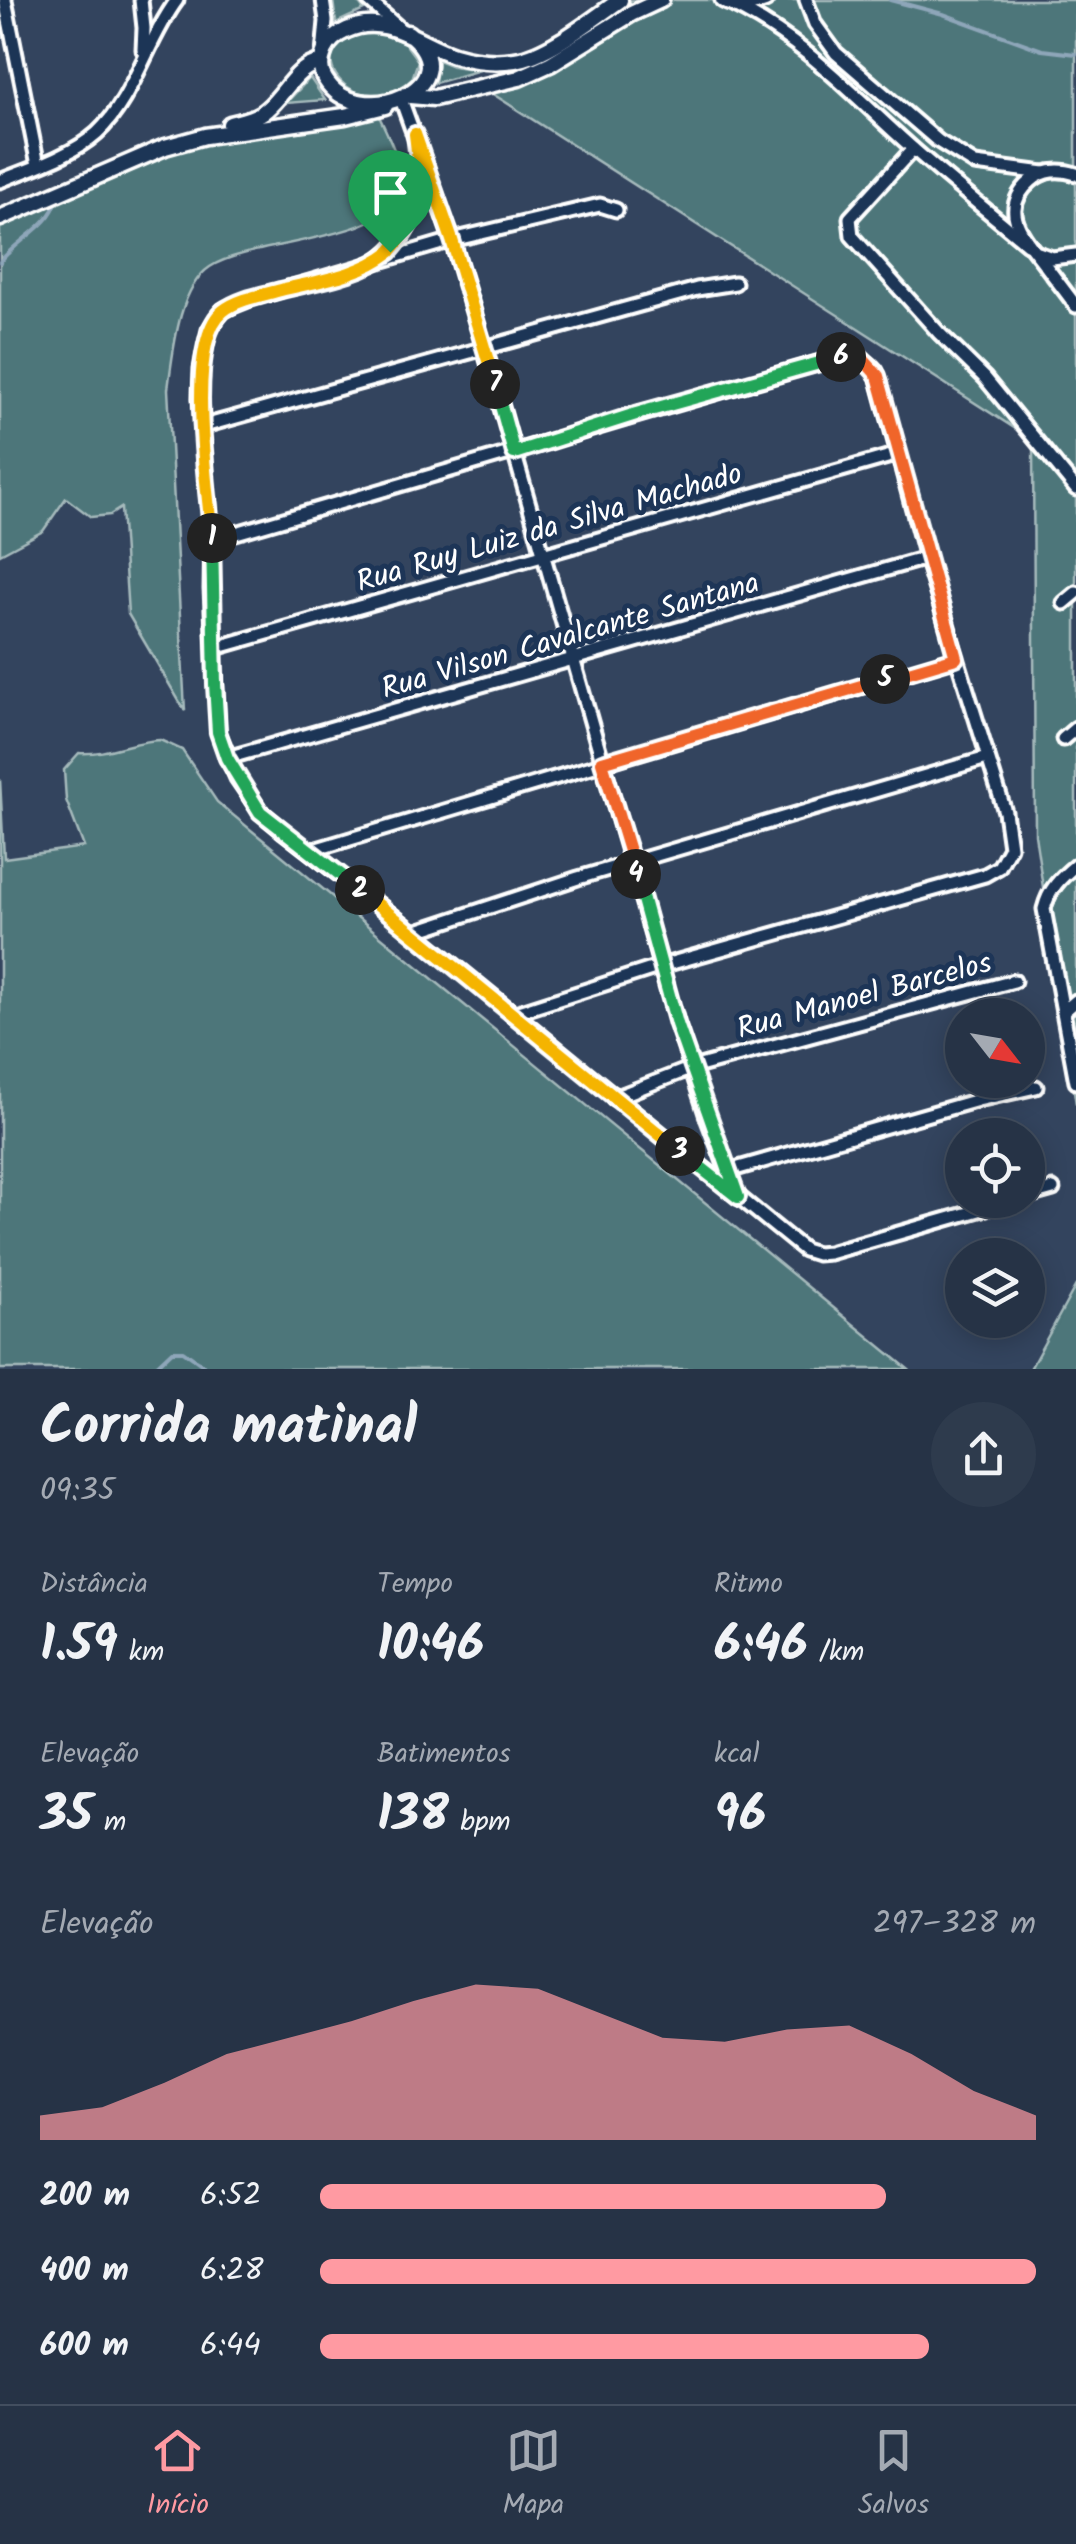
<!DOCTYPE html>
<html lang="pt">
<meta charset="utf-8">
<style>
:root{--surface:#263346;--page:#2e3b4d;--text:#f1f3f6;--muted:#a4aab3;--line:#424e5f;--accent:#ff9aa2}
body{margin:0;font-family:Kalam,sans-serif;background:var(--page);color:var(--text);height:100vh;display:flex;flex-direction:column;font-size:38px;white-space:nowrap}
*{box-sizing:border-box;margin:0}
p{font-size:32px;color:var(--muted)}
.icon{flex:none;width:55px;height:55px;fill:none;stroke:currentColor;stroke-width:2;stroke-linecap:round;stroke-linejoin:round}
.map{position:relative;height:1369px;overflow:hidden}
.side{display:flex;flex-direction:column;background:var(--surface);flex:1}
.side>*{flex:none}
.needle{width:65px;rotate:121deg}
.controls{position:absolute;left:945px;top:998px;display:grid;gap:20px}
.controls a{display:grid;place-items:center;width:100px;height:100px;border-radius:50%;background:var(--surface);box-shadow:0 5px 25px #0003,0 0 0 2px var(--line);font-size:50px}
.pin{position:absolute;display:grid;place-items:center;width:85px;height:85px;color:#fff;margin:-102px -42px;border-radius:50% 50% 50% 0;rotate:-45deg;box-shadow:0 0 10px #0007}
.pin .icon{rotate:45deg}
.km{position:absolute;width:50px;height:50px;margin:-25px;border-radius:50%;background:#222;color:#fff;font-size:28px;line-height:50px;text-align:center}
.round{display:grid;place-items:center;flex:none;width:105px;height:105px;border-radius:52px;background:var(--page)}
.summary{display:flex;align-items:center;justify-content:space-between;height:170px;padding:0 40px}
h1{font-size:55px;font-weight:600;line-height:75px}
.metrics{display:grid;grid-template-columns:repeat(3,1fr);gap:15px;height:170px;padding:10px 40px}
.metrics div{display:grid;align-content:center}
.metrics b{font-size:50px;font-weight:600}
.metrics small{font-size:28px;font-weight:400}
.metrics p{font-size:28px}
.chart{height:280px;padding:20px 40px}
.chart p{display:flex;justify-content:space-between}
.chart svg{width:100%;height:180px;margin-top:10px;fill:var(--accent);opacity:.7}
ul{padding:0 40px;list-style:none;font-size:32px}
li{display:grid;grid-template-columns:160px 120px 1fr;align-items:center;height:75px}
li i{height:25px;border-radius:12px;background:var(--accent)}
.dock{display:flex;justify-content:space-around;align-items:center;height:140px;border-top:2px solid var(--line);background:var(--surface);font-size:28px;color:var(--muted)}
.dock a{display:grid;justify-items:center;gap:5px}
.dock .selected{color:var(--accent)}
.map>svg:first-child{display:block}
.green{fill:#4d767a;stroke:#a6babc;stroke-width:2.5}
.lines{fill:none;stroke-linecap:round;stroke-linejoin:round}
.stream{stroke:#8ea6b9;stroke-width:4}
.minor-casing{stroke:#fff;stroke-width:19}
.tertiary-casing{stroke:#fff;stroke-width:21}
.minor{stroke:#1d3557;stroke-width:11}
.tertiary{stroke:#1d3557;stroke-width:14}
.split-1-casing{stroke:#fff;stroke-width:20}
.split-2-casing{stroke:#fff;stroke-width:20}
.split-3-casing{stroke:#fff;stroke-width:20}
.split-4-casing{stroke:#fff;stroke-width:20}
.split-5-casing{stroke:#fff;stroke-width:20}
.split-6-casing{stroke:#fff;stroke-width:20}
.split-7-casing{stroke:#fff;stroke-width:20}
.split-8-casing{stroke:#fff;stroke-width:20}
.split-1{stroke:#f5b400;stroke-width:12}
.split-2{stroke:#22a559;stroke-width:12}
.split-3{stroke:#f5b400;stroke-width:12}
.split-4{stroke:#22a559;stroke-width:12}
.split-5{stroke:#f0652b;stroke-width:12}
.split-6{stroke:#f0652b;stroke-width:12}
.split-7{stroke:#22a559;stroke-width:12}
.split-8{stroke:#f5b400;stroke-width:12}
.labels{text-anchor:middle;stroke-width:10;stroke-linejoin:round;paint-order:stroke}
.street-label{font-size:30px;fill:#fff;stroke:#1d3557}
</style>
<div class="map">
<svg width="1076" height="1369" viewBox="0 0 1076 1369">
<rect width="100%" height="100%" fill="#33445e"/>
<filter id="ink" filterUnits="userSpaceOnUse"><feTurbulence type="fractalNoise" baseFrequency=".01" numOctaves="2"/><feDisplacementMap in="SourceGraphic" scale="20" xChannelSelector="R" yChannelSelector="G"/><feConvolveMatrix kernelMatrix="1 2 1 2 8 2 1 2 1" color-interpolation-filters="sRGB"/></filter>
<g filter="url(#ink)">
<g class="green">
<polygon points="333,0 356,0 364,10 336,23"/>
<polygon points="632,0 1076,0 1076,1104 1035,835 1033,440 485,89"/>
<path d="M374 32 404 42 418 61 412 79C356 131 284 41 374 32Z"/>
<polygon points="438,60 453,66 480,70 435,83"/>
<polygon points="310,78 325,100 286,103"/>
<path d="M377 112C387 133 406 168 400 192 386 242 250 240 210 267 178 288 173 354 168 389L185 711 128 614 121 508 110 515 91 517 66 498 43 531 0 554V224L133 167 233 132Z"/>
<path d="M160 740 182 750 217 802 908 1369H0V779L4 858 84 847 66 800 64 770 79 753C108 755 132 741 160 740Z"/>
<polygon points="1076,1285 1076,1369 1030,1369"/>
</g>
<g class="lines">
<g class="stream">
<polyline points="890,0 943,14 1042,50 1076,54"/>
<path d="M0 262C16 240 51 226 57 199"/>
<polyline points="153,1369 172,1351 183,1351 208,1369"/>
</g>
<g class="minor-casing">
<g id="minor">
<polyline points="5,0 38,165"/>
<polyline points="141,0 144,28 143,50"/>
<polyline points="323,0 326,21 323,54"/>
<polyline points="368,0 399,28"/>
<polyline points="806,0 815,24 836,53 938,141 975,164 1044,173"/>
<path d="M734 6C802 39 853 95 909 145 947 179 988 211 1027 244"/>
<polyline points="401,99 452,240 485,350 677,1023 708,1120 736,1194"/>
<polyline points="913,149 850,218 852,236 939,333 985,378 1076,489"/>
<path d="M1076 174C1060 169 1045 169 1031 181 997 210 1024 237 1043 262 1054 277 1065 291 1076 306"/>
<path d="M0 181C32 168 71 156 97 133 133 100 147 40 177 0"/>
<polyline points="616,210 600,205 452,240 248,300 223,310 209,330 201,369 200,398 212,540 211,589 218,732 237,778 260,811 284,832 414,932 804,1250 817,1254 829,1253 1014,1200"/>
<polyline points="1038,253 1052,258 1076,255"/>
<path d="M378 260C413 233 423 201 418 158"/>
<polyline points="204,426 697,289 735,283"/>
<path d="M212 540 824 361C846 356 861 352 876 371L926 558 1005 812 1010 847 999 867 985 875 661 966 512 1014"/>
<polyline points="1064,603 1076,593"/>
<polyline points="215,648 898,454"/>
<polyline points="1063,739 1076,728"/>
<polyline points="227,758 926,558"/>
<polyline points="310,851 956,658"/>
<path d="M1076 865C1060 878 1049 889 1044 909L1076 1082"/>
<polyline points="414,932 578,878 987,758"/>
<polyline points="1063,1012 1076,1001"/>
<polyline points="614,1098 692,1068 1014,981"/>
<polyline points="728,1171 978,1100 1036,1087"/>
<polyline points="1028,1196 1053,1189"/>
</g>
</g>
<g class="tertiary-casing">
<g id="tertiary">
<path d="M723 0C737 8 749 6 765 0"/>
<path d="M408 33C474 85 358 134 325 79 319 70 321 59 325 50 329 41 338 34 347 30 386 12 419 44 454 55 474 61 495 63 515 60 547 56 593 19 620 0"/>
<polyline points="410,96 434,98 519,78 550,64 631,14 661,0"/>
<path d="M230 124C242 121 257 118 267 109 286 93 295 67 321 62"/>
<polyline points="0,218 165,147 205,136 345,116 385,106"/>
</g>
</g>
<use href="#minor" class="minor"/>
<use href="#tertiary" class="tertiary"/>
</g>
</g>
<g class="lines" filter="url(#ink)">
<g class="split-1-casing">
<path id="split-1" d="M212 538C208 491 184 342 223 311 238 299 263 295 281 290 318 281 359 276 390 252"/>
</g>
<g class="split-2-casing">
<polyline id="split-2" points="212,538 215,684 218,732 227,758 260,812 360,890"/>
</g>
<g class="split-3-casing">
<polyline id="split-3" points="360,890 680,1151"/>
</g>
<g class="split-4-casing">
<polyline id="split-4" points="636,874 677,1024 738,1197 680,1151"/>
</g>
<g class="split-5-casing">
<polyline id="split-5" points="636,874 602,762 885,679"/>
</g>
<g class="split-6-casing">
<polyline id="split-6" points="841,357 862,358 878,376 956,658 885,679"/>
</g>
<g class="split-7-casing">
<polyline id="split-7" points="495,384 514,453 636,414 841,357"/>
</g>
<g class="split-8-casing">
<path id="split-8" d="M390 252C426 211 421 185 415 134L452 240 495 384"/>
</g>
<use href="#split-1" class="split-1"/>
<use href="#split-2" class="split-2"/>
<use href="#split-3" class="split-3"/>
<use href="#split-4" class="split-4"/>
<use href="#split-5" class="split-5"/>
<use href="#split-6" class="split-6"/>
<use href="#split-7" class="split-7"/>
<use href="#split-8" class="split-8"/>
</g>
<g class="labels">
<g class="street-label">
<text transform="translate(549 527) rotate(-16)" y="10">Rua Ruy Luiz da Silva Machado</text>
<text transform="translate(570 635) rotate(-16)" y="10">Rua Vilson Cavalcante Santana</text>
<text transform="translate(864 995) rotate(-15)" y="10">Rua Manoel Barcelos</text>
</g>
</g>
</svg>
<div class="controls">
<a><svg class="needle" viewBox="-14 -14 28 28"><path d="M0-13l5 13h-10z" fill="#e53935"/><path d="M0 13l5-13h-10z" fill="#a4aab3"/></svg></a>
<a><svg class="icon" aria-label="locate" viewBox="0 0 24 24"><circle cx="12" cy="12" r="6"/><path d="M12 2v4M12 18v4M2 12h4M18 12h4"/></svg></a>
<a><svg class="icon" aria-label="layers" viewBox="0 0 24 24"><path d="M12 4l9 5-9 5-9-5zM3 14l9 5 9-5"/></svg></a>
</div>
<div class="pin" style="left:390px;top:252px;background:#1e9e55"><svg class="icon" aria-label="arrive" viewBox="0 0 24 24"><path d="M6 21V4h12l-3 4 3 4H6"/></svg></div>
<b class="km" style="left:212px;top:538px">1</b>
<b class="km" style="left:360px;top:890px">2</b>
<b class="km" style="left:680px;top:1151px">3</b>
<b class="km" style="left:636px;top:874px">4</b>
<b class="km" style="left:885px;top:679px">5</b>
<b class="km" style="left:841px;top:357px">6</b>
<b class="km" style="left:495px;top:384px">7</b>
</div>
<section class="side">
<div class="summary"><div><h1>Corrida matinal</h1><p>09:35</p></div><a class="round"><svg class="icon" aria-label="share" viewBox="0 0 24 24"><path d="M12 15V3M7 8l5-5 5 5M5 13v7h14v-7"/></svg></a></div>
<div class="metrics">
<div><p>Distância</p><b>1.59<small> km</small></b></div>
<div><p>Tempo</p><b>10:46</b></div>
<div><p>Ritmo</p><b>6:46<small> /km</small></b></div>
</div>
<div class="metrics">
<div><p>Elevação</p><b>35<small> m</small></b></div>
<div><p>Batimentos</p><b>138<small> bpm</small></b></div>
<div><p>kcal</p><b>96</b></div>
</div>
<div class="chart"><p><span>Elevação</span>297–328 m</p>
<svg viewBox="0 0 160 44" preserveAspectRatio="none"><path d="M0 44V38L10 36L20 30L30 23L40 19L50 15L60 10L70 6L80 7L90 13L100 19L110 20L120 17L130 16L140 23L150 32L160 38V44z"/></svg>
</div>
<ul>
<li><b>200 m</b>6:52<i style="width:79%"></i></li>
<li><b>400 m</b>6:28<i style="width:100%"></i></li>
<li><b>600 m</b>6:44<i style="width:85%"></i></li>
</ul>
</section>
<nav class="dock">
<a class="selected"><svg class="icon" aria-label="home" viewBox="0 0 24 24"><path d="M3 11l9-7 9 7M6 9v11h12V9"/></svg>Início</a>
<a><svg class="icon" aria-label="map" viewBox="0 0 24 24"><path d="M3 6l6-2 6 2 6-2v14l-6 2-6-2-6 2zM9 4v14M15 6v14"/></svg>Mapa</a>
<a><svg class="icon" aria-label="saved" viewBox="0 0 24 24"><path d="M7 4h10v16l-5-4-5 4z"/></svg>Salvos</a>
</nav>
